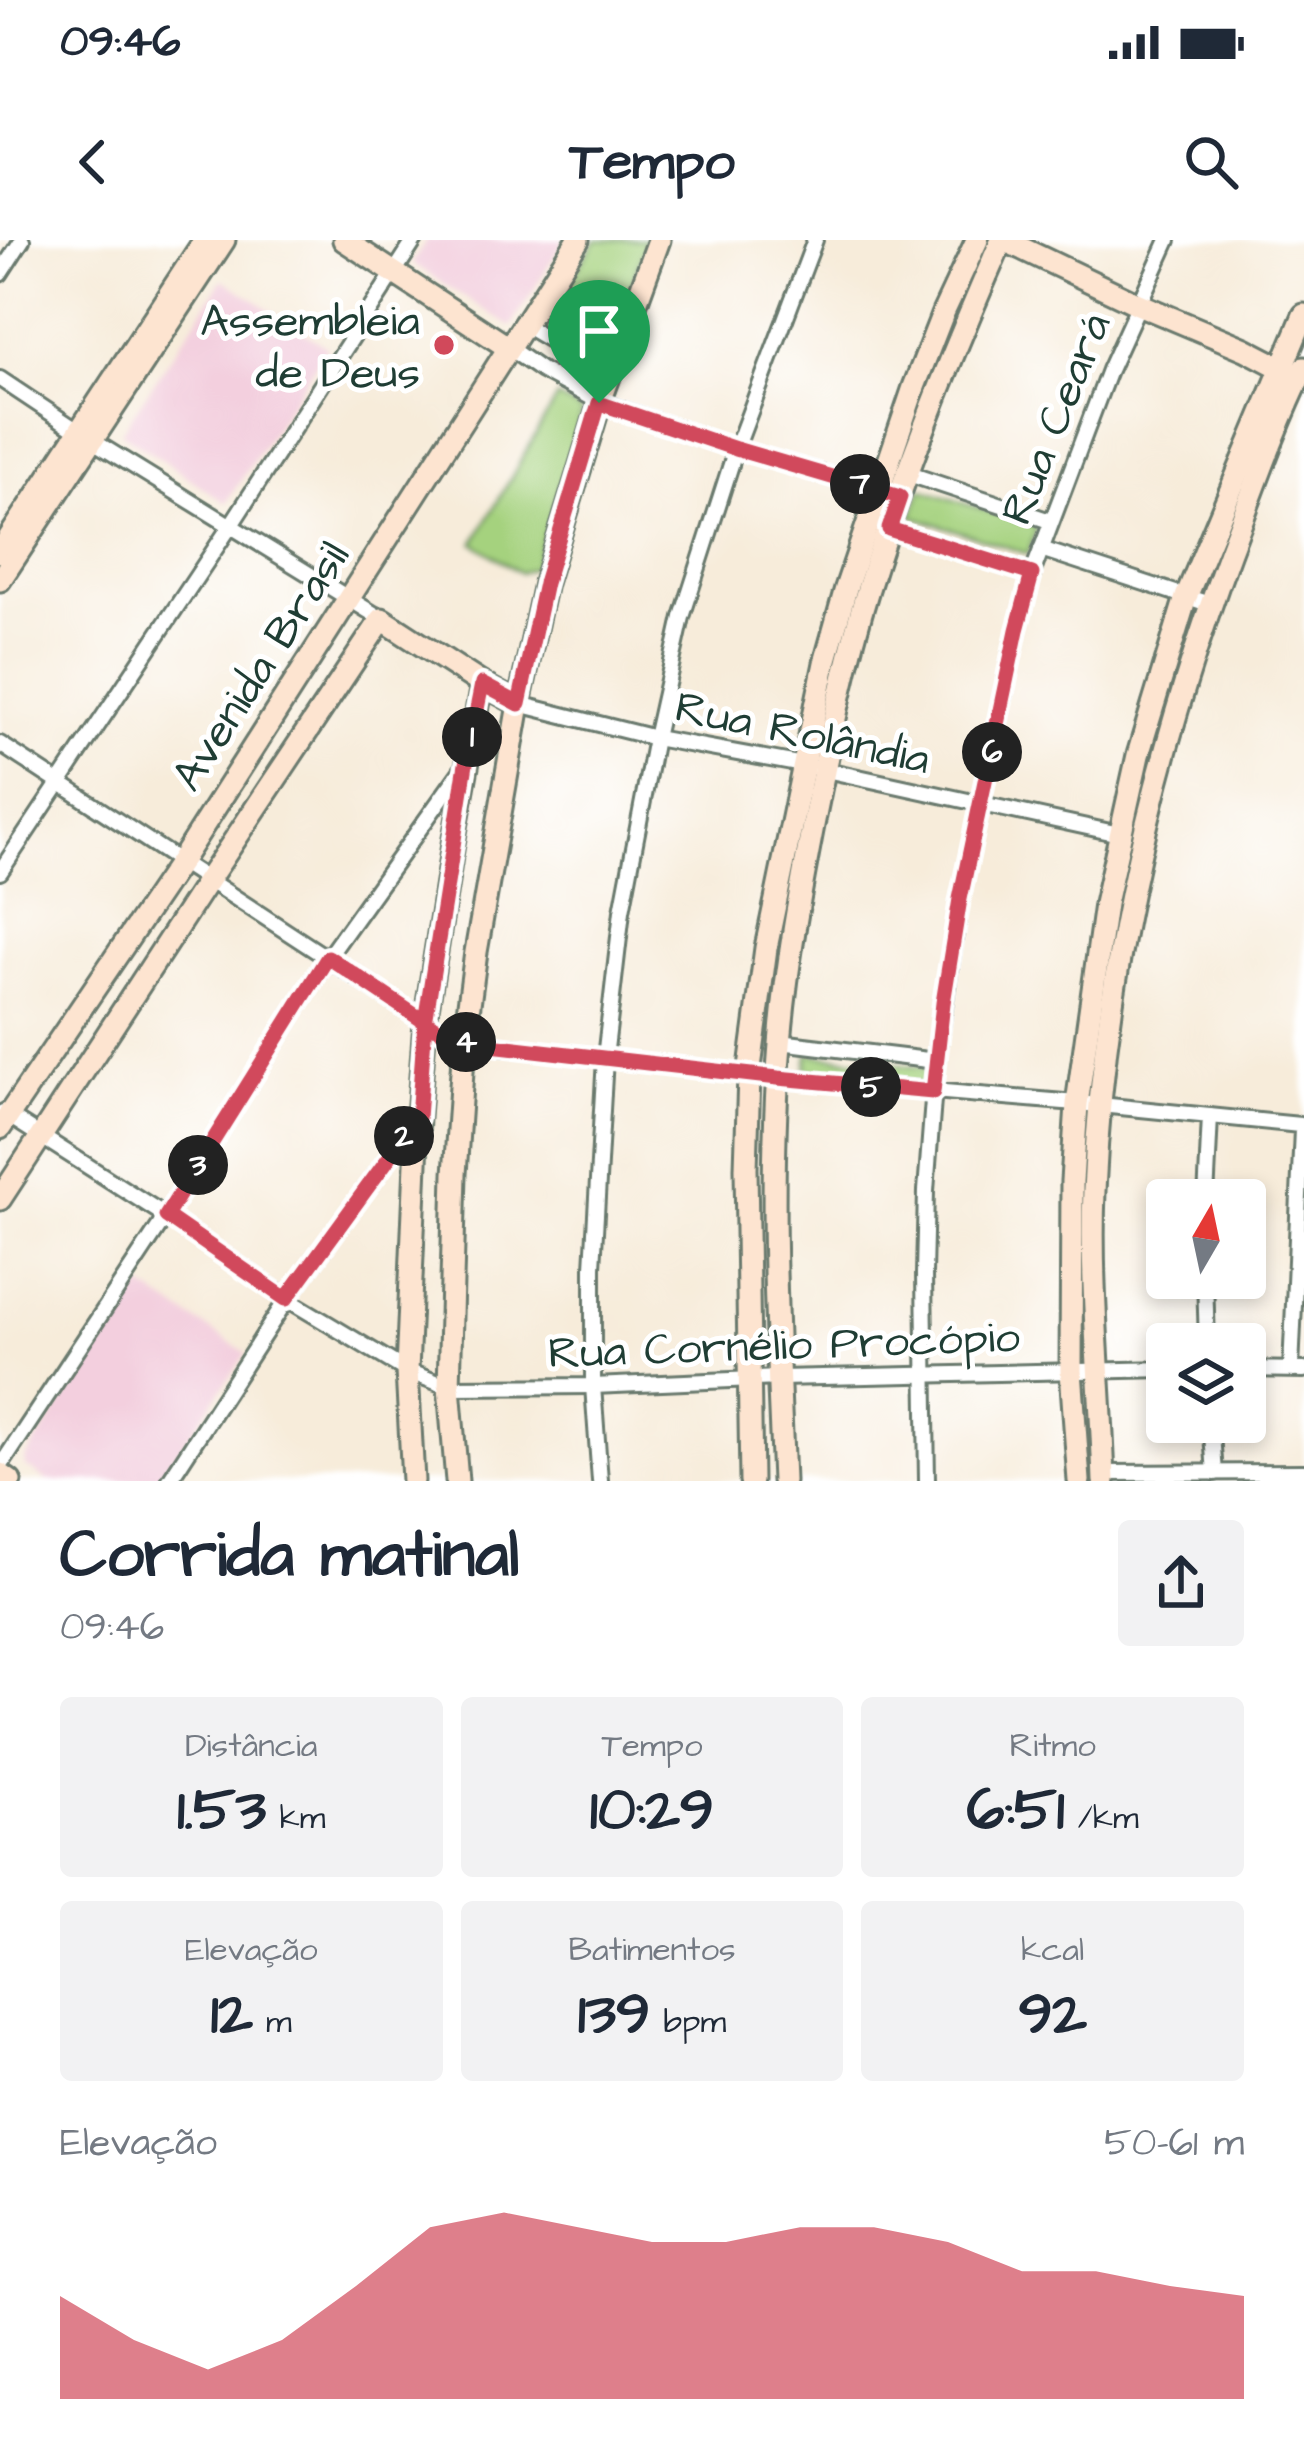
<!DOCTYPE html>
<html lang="pt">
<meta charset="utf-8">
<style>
:root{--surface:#fff;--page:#f2f2f3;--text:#1f2937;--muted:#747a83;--accent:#d1495b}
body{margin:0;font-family:"Architects Daughter",sans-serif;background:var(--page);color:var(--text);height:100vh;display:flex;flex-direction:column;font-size:45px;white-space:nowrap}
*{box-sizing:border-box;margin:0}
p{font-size:39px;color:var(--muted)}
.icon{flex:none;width:66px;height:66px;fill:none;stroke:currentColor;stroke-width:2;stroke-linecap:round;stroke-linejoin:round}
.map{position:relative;height:1241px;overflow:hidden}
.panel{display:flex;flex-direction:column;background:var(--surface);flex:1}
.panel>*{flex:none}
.needle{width:78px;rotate:9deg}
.buttons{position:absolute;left:1146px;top:939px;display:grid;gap:24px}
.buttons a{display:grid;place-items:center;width:120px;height:120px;border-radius:12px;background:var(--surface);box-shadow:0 6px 18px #0003;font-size:60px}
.pin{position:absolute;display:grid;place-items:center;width:102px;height:102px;color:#fff;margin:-123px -51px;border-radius:50% 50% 50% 0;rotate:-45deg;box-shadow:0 0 12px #0007}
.pin .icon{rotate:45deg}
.km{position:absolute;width:60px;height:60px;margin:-30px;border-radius:50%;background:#222;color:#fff;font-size:33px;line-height:60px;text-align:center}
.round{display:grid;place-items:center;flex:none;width:126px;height:126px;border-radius:12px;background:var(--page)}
.head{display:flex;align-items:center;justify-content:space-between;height:204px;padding:0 60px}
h1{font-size:66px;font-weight:700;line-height:90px}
.metrics{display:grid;grid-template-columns:repeat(3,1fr);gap:18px;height:204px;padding:12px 60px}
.metrics div{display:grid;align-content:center;border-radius:12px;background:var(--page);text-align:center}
.metrics b{font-size:60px;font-weight:700}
.metrics small{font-size:33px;font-weight:400}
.metrics p{font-size:33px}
.chart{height:336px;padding:24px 60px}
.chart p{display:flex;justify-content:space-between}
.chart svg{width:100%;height:216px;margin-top:12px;fill:var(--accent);opacity:.7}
.status{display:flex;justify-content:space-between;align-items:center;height:84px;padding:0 60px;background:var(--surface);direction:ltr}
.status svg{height:33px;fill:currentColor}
header{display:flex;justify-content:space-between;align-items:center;height:156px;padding:0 60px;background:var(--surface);font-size:54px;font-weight:700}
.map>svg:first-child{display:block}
.built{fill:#f3cfde}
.green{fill:#a5d27e;stroke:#628859;stroke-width:3}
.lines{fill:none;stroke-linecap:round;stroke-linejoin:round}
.street-casing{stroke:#6b7a6e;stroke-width:20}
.secondary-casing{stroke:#6b7a6e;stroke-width:27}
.street{stroke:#fff;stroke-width:14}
.secondary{stroke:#fde4d0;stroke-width:21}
.route-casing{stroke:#fff;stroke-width:24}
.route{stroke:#d1495b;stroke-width:15}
.poi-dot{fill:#d1495b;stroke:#fff;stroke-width:4.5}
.labels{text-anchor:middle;stroke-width:10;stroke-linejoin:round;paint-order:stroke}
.poi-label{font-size:45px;fill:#1f3d34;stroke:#fff;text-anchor:end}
.street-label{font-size:45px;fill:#1f3d34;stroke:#fff}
</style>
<div class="status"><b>09:46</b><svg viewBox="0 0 49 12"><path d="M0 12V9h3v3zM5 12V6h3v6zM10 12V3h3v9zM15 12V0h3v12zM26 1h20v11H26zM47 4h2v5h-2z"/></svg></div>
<header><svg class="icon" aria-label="back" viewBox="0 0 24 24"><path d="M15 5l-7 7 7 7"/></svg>Tempo<svg class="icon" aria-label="search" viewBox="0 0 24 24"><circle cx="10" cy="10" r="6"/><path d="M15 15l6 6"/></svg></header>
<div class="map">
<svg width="1304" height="1241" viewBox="0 0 1304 1241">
<rect width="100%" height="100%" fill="#fff"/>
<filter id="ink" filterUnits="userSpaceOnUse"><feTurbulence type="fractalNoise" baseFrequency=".00833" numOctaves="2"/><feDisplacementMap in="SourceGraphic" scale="24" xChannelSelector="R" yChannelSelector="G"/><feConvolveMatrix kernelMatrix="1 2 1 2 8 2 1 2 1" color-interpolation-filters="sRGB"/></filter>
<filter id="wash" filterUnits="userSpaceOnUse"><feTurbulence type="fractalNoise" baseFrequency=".004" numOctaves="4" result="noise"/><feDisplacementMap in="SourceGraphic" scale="48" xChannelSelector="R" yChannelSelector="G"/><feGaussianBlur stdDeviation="2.7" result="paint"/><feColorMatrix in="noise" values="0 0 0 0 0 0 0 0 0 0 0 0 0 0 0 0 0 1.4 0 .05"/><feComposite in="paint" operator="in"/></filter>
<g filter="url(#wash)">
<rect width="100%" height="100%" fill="#f7ecda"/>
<g class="built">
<polygon points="427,0 564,0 511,87 412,23"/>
<polygon points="223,39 327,107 226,263 121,192"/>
<polygon points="141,1046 247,1113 157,1241 48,1241 25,1226 25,1219"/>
</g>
<g class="green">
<polygon points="596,0 647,0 603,123 541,86"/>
<polygon points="557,157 582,171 534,327 520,333 474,303"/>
<polygon points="921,249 1037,287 1028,314 912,276"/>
<polygon points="808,814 926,828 924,845 806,831"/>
</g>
</g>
<g filter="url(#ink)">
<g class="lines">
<g class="street-casing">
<g id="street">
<polyline points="0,34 22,0"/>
<polyline points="524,85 609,135"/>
<polyline points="509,108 542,131 600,162 736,209 883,251"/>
<polyline points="0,139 93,201 382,379"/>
<polyline points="909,234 1050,281"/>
<polyline points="889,289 1032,334"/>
<polyline points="1041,309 1209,364"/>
<polyline points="519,464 655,498 803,525 1124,595"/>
<polyline points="0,504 425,782 464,802 778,838 1100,865 1300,885 1302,890 1291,1129"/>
<polyline points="0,632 231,285 415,0"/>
<polyline points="780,802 936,821"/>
<polyline points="3,872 166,976 287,1059 407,1131 449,1147 593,1146 779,1138 1167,1129"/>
<polyline points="1206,960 1210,876"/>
<polyline points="1205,1038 1207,1104"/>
<polyline points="1245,1129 1304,1130"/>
<polyline points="1211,1182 1215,1233"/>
<polyline points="0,1227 166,976 328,717 463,528"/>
<polyline points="1104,1233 1304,1232"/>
<polyline points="169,1241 287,1059 415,881"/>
<polyline points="600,1241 593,1146 593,1027 605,818 622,671 655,498 682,377 736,209 815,0"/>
<polyline points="927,1241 924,1034 926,951 936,821 960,659 1017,390 1032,334 1109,130 1168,0"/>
</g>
</g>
<g class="secondary-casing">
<g id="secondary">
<polyline points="344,0 509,108"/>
<polyline points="1004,0 1138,64 1245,109 1293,134"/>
<polyline points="0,312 205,0"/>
<polyline points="0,340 224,0"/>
<polyline points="0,888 180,622 578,0"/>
<polyline points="0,959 208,640 382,379 482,444 519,464"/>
<polyline points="0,1234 10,1241"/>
<polyline points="413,1241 407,1131 418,877 425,782 453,604 482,444"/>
<polyline points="457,1241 449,1147 455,934 464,802 476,712 519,464 545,343 600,162 659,0"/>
<polyline points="751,1241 746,928 749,835 766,708 825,423 846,348 914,147 943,73 977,0"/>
<path d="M783 1241C777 1096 768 949 780 804 786 726 801 647 816 570 831 496 846 421 868 349 905 230 952 113 1002 0"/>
<polyline points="1079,1241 1071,1131 1072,941 1077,864 1105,664 1138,515 1186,357 1304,75"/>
<path d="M1104 1241C1101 1144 1090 1048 1094 951 1104 722 1160 493 1242 280 1261 229 1280 177 1304 128"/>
</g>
</g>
<use href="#street" class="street"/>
<use href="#secondary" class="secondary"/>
</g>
</g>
<g class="lines" filter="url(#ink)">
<g class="route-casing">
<polyline id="route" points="599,163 545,343 519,464 482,444 466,524 425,782 418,878 286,1059 166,976 328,717 425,782 464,802 778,838 933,852 943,763 960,659 1017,390 1032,334 889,289 900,257 736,209 599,163"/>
</g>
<use href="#route" class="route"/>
</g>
<circle class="poi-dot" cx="444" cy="105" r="12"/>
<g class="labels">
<g class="poi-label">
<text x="420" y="95">Assembleia<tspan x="420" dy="52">de Deus</tspan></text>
</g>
<g class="street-label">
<text transform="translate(1054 178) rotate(-68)" y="16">Rua Ceará</text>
<text transform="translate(259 425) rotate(-57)" y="16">Avenida Brasil</text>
<text transform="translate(803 491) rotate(12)" y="16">Rua Rolândia</text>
<text transform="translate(784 1103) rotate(-2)" y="16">Rua Cornélio Procópio</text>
</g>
</g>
</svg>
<div class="buttons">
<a><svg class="needle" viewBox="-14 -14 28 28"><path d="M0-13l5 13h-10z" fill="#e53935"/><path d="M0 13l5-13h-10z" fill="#747a83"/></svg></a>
<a><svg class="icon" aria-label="layers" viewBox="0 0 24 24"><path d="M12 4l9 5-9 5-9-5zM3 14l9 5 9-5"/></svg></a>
</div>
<div class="pin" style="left:599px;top:163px;background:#1e9e55"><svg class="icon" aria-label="arrive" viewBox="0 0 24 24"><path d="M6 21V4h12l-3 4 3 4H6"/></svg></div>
<b class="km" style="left:472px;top:497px">1</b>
<b class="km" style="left:404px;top:896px">2</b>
<b class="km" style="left:198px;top:925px">3</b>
<b class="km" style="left:466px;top:802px">4</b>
<b class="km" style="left:871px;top:847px">5</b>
<b class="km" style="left:992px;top:512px">6</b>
<b class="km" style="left:860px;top:244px">7</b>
</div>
<section class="panel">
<div class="head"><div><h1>Corrida matinal</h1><p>09:46</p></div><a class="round"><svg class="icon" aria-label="share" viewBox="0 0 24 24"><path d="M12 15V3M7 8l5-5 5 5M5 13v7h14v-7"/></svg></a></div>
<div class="metrics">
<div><p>Distância</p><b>1.53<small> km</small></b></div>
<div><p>Tempo</p><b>10:29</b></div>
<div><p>Ritmo</p><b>6:51<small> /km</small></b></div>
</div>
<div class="metrics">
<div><p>Elevação</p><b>12<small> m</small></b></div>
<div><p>Batimentos</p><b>139<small> bpm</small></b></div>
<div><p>kcal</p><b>92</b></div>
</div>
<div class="chart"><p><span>Elevação</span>50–61 m</p>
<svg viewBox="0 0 160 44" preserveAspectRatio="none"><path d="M0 44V23L10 32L20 38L30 32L40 21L50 9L60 6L70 9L80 12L90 12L100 9L110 9L120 12L130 18L140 18L150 21L160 23V44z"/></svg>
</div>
</section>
